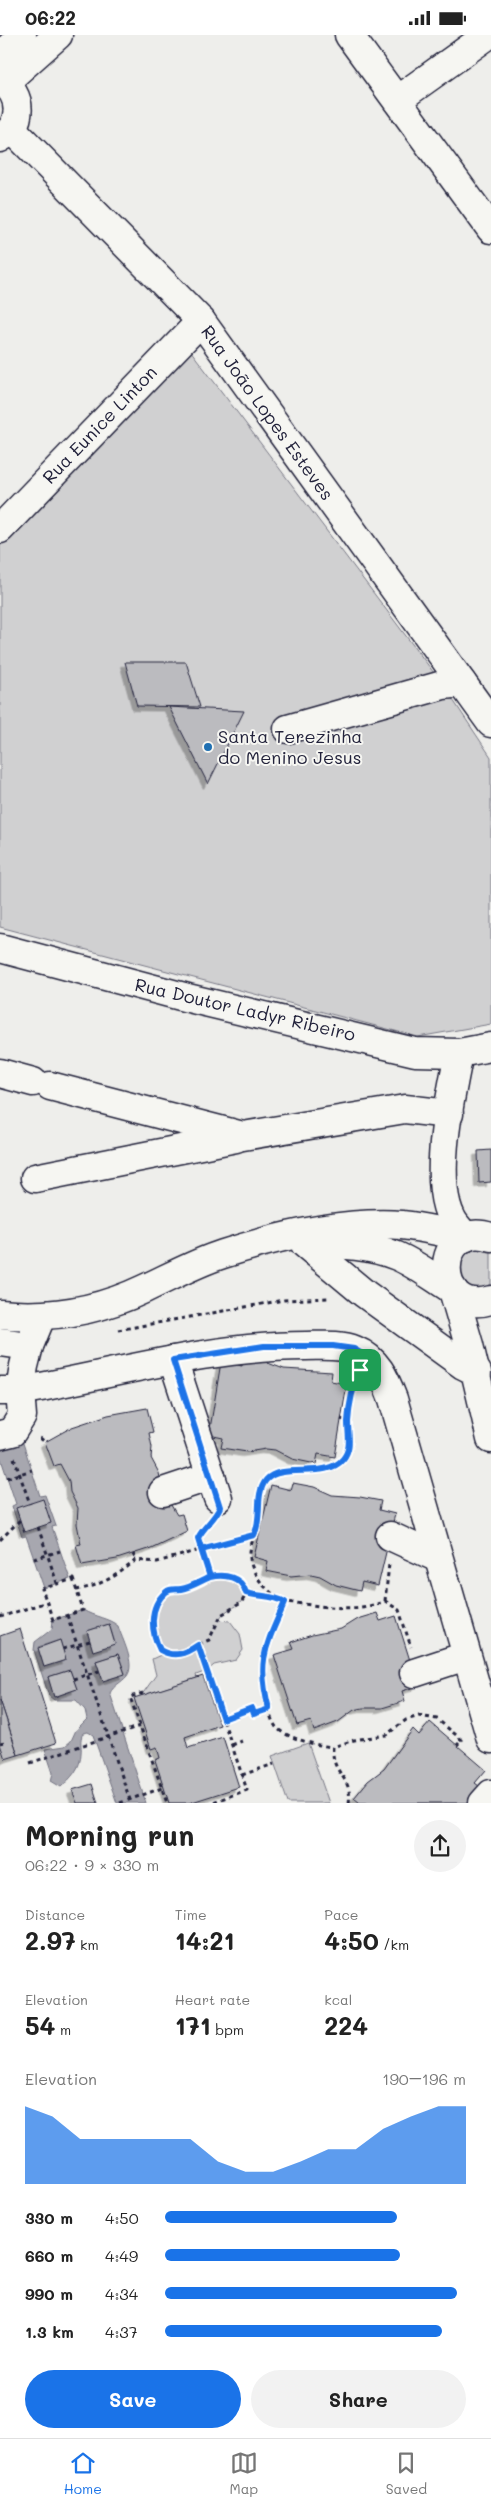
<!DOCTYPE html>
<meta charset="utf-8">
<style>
:root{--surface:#fff;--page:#f2f2f2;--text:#222;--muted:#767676;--line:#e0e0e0;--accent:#1a73e8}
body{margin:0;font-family:Mali,sans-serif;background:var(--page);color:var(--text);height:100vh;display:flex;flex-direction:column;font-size:19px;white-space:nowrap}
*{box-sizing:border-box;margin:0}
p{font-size:16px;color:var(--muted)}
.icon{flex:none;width:28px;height:28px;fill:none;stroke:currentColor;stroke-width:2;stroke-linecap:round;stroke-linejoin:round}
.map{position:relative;height:1768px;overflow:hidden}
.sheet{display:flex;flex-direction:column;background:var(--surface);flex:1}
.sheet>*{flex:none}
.pin{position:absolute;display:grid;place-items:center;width:42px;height:42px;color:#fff;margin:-21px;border-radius:10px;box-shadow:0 2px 8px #0006}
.round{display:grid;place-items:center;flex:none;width:52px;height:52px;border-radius:26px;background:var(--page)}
.headline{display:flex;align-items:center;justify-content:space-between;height:85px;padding:0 25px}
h1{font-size:28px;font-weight:800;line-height:38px}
.metrics{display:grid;grid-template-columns:repeat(3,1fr);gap:8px;height:85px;padding:5px 25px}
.metrics div{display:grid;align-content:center}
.metrics b{font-size:25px;font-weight:800}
.metrics small{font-size:14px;font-weight:400}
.metrics p{font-size:14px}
.chart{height:140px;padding:10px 25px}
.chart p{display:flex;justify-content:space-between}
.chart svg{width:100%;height:90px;margin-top:5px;fill:var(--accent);opacity:.7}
.button{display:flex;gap:10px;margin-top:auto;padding:10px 25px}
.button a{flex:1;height:58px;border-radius:30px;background:var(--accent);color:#fff;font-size:20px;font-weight:800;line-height:58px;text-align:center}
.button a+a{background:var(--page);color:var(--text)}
ul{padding:0 25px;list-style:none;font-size:16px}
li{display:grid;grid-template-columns:80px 60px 1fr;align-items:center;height:38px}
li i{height:12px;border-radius:6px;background:var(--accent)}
.status{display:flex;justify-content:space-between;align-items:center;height:35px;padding:0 25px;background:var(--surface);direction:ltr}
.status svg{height:14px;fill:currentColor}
.tabs{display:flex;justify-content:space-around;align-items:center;height:70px;border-top:1px solid var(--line);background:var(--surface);font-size:14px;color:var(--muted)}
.tabs a{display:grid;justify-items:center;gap:2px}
.tabs .active{color:var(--accent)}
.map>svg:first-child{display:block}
.green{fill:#d0d0d1;stroke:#797986}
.water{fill:#a7a7af;stroke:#727281;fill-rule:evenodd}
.building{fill:#bbbbbf;stroke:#22223b;filter:url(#shadow)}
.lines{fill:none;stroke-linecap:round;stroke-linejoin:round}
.minor-casing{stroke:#22223b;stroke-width:31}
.path{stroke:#22223b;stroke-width:3;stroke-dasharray:4 4;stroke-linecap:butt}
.minor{stroke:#f6f6f2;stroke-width:28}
.route-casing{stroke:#fff;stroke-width:10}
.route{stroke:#1a73e8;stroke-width:6}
.poi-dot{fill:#1f6fb2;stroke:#f6f6f2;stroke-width:2}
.labels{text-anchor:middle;stroke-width:4;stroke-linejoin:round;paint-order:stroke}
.street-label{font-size:18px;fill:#22223b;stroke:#f6f6f2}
.poi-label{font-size:18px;fill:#22223b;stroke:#f6f6f2;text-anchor:start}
</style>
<div class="status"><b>06:22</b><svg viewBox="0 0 49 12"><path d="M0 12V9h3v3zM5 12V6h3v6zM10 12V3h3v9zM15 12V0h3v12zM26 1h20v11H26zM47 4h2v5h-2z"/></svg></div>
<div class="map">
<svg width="491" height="1768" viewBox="0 0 491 1768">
<defs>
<filter id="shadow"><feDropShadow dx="-4.5" dy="4.5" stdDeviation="0" flood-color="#0004"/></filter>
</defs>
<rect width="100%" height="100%" fill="#eeeeeb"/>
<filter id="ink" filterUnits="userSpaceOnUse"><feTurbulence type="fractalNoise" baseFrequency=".02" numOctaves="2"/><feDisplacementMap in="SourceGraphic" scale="10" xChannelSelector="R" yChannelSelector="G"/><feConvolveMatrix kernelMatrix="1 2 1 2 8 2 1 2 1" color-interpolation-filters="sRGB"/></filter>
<g filter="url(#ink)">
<g class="green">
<polygon points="181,303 443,650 491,722 491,989 418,1002 0,892 0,491"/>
<polygon points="491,1213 491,1255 465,1254 457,1226 468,1214"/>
<path d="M220 1540C232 1542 243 1545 247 1558 242 1573 224 1572 219 1585L230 1586 240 1599 243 1615 236 1625 214 1630 207 1636 196 1640 197 1643 141 1661 156 1640 152 1624 165 1618C146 1606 148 1568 168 1556 173 1553 177 1555 183 1553 196 1550 207 1543 220 1540Z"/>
<polygon points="308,1708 329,1768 288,1768 272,1721"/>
</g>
<g class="water">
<polygon points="22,1405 40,1461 45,1460 56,1491 52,1492 70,1544 44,1553 26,1501 22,1502 12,1471 16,1469 0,1421 0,1413"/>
<path d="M83 1575C94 1582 109 1583 118 1591 122 1604 136 1629 127 1641 121 1648 114 1650 110 1658L146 1768H117L93 1700 88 1697 83 1698C79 1706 82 1710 81 1718 81 1733 71 1743 61 1752L51 1746 53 1738 45 1714 65 1711 71 1706 76 1695 87 1684 85 1675 76 1665H54L49 1661 34 1615 35 1607 52 1594 53 1585ZM109 1589 115 1608 93 1616 87 1596ZM60 1605 66 1625 44 1632 38 1612ZM118 1619 125 1638 103 1646 96 1626ZM70 1635 77 1654 55 1662 48 1642Z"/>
</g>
<g class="building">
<polygon points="125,627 186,627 200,672 137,671"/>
<polygon points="169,672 244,676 208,749"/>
<polygon points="491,1115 491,1147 479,1148 478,1116"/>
<polygon points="243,1324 265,1327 284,1334 332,1337 331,1346 347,1349 335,1422 318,1419 316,1429 292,1424 275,1415 266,1414 247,1417 221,1413 223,1403 209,1400 221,1327 242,1331"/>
<polygon points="147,1373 153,1397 149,1398 152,1412 151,1423 159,1438 163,1457 177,1480 182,1479 187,1496 151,1513 117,1524 82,1530 76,1510 81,1509 77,1489 78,1473 70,1457 69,1446 60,1429 54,1431 45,1407 72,1392 108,1380"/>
<polygon points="293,1448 314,1452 332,1460 360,1462 381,1466 379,1475 395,1479 378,1551 362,1547 360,1556 336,1550 320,1541 311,1539 291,1541 266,1536 268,1526 254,1522 271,1450 291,1455"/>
<polygon points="43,1464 51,1488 24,1497 16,1473"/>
<polygon points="377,1578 380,1586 396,1581 418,1651 402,1656 405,1666 382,1673 363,1673 354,1675 338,1687 314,1696 311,1686 297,1690 274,1620 294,1614 291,1607 312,1600 341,1594 357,1584"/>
<polygon points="109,1589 115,1609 93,1616 87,1596"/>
<polygon points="20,1594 56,1708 18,1720 0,1665 0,1601"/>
<polygon points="60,1605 66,1625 44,1632 38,1613"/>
<polygon points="118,1619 125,1639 103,1646 96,1626"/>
<polygon points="70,1635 77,1654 54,1662 48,1642"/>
<polygon points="203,1641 220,1690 185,1702 188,1713 223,1702 239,1752 189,1768 169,1768 155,1725 160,1723 157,1712 151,1714 134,1663"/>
<polygon points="0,1665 18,1720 5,1724 0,1709"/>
<polygon points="430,1687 486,1735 475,1748 483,1754 470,1768 360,1768 354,1763 368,1746 384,1734 413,1694 419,1700"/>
<polygon points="92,1749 98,1768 77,1768 72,1755"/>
</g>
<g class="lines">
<g class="minor-casing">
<g id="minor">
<polyline points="349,0 491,194"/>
<polyline points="0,22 22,0"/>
<path d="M0 46C24 58 23 92 0 103"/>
<polyline points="4,48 58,0"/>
<polyline points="397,65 488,0"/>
<polyline points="12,94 201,286 491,688"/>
<polyline points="0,494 201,286"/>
<polyline points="288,694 443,650 462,648"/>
<polyline points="0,913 188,963 415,1017 459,1018 491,1012"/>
<path d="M459 1018C451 1060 431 1145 452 1184 455 1190 461 1196 466 1202"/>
<polyline points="0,1038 33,1047"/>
<polyline points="50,1051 243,1101 405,1074 449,1079"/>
<polyline points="35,1143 236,1103"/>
<path d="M491 1202C433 1183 431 1283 491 1265"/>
<polyline points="305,1209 365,1259 463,1330 477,1337"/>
<path d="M314 1209C342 1209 370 1210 397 1221 416 1229 435 1244 453 1255"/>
<polyline points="453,1255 469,1310 491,1404"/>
<path d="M0 1279C50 1284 98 1276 144 1254 170 1242 195 1228 223 1219 279 1201 344 1186 402 1190 423 1192 445 1198 466 1202"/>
<polyline points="0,1307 29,1311"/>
<polyline points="173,1325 218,1463"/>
<path d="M0 1356H20C115 1339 209 1311 306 1311 321 1311 341 1309 355 1315 377 1324 385 1343 393 1364L491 1704"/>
<polyline points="0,1400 12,1397 22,1381 20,1356 24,1331 29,1311 41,1282"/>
<polyline points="163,1457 211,1441"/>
<polyline points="390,1501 438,1523"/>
<polyline points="414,1638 466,1621"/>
<polyline points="483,1768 491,1759"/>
</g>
</g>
<g class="path">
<polyline points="118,1295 284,1265 329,1263"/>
<path d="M355 1347C348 1367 353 1412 342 1425 325 1445 283 1427 267 1444 257 1455 260 1471 259 1484 258 1496 251 1505 250 1517 248 1538 268 1558 285 1567 318 1570 355 1579 385 1566L399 1575 411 1612"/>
<polyline points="341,1384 348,1386"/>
<polyline points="40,1403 45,1407"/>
<polyline points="14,1423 30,1469"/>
<polyline points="7,1443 32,1435"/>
<polyline points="38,1492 57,1548"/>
<polyline points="0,1505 20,1485"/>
<polyline points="133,1519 136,1525"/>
<polyline points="34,1524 60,1516"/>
<path d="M220 1540C232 1542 243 1545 247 1558L241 1568 221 1580 209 1605C191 1612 180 1626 160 1615 149 1593 151 1577 165 1557Z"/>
<polyline points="210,1542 198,1503 201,1496 211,1487"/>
<polygon points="73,1544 83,1575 53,1585 42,1554"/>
<path d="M76 1555C100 1551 117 1541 136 1525L157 1527 254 1500"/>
<polyline points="247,1558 258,1561 274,1561"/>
<polyline points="385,1566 389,1529"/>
<path d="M285 1567C278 1583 269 1600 264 1617 259 1634 265 1677 276 1692 285 1703 319 1711 333 1712"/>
<polyline points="67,1580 131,1768"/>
<polyline points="0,1582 47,1567"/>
<polyline points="198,1610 247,1755 210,1768"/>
<polyline points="63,1614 90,1606"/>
<polyline points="73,1644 99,1636"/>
<polyline points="143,1658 130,1662 167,1768"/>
<polyline points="223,1683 252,1673 254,1679 269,1674"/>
<polyline points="0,1708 6,1707"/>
<polyline points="232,1710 242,1706"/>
<polyline points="30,1728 140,1691"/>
<polyline points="242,1740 274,1729"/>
<polyline points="120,1768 162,1753"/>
<path d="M349 1768C353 1740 331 1741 333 1712L354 1705 386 1700 406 1685 419 1681 437 1684 462 1705 457 1710"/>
</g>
<use href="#minor" class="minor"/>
</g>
</g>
<g class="lines" filter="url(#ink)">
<g class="route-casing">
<path id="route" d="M360 1335C353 1351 349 1369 348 1387 348 1401 352 1413 343 1424 326 1445 282 1427 266 1445 254 1460 263 1483 254 1500L201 1514 210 1542C201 1546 190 1553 181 1554 175 1555 171 1553 166 1557 148 1572 151 1597 160 1615 174 1623 185 1619 198 1610L223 1684 252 1673 254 1679 269 1674C256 1625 266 1611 285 1567 273 1560 260 1562 246 1558 242 1541 224 1539 210 1542L198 1503C204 1491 215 1484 220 1472L173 1325 264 1311H333L354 1314 374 1326 360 1335"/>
</g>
<use href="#route" class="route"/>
</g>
<circle class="poi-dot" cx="208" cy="712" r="5"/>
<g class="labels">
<g class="street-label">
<text transform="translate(267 378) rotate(54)" y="6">Rua João Lopes Esteves</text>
<text transform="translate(100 390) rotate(-46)" y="6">Rua Eunice Linton</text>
<text transform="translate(245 975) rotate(13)" y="6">Rua Doutor Ladyr Ribeiro</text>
</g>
<g class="poi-label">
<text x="218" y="708">Santa Terezinha<tspan x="218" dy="21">do Menino Jesus</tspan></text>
</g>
</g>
</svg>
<div class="pin" style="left:360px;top:1335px;background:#1e9e55"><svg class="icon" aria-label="arrive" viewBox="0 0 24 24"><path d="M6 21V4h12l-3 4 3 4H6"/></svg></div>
</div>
<section class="sheet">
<div class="headline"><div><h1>Morning run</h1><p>06:22 · 9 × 330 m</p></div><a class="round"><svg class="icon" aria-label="share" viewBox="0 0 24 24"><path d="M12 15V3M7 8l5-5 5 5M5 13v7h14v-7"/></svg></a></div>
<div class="metrics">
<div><p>Distance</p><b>2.97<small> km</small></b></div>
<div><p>Time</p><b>14:21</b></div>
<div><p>Pace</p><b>4:50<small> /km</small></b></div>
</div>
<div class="metrics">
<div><p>Elevation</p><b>54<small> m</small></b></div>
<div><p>Heart rate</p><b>171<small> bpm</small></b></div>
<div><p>kcal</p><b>224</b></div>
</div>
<div class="chart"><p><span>Elevation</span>190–196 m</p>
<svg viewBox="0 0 160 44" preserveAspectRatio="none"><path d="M0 44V6L10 11L20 22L30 22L40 22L50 22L60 22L70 33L80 38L90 38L100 33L110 27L120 27L130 17L140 11L150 6L160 6V44z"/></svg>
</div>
<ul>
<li><b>330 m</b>4:50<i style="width:77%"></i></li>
<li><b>660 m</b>4:49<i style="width:78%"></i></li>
<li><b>990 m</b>4:34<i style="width:97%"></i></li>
<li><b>1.3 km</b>4:37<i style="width:92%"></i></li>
</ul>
<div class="button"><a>Save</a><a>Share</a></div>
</section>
<nav class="tabs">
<a class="active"><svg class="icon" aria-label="home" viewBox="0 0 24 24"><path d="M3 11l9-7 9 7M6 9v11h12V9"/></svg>Home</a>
<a><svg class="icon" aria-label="map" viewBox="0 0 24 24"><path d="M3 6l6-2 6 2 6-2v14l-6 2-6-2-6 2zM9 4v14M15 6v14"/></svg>Map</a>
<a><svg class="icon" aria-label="saved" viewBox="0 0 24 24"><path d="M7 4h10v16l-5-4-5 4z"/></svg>Saved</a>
</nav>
